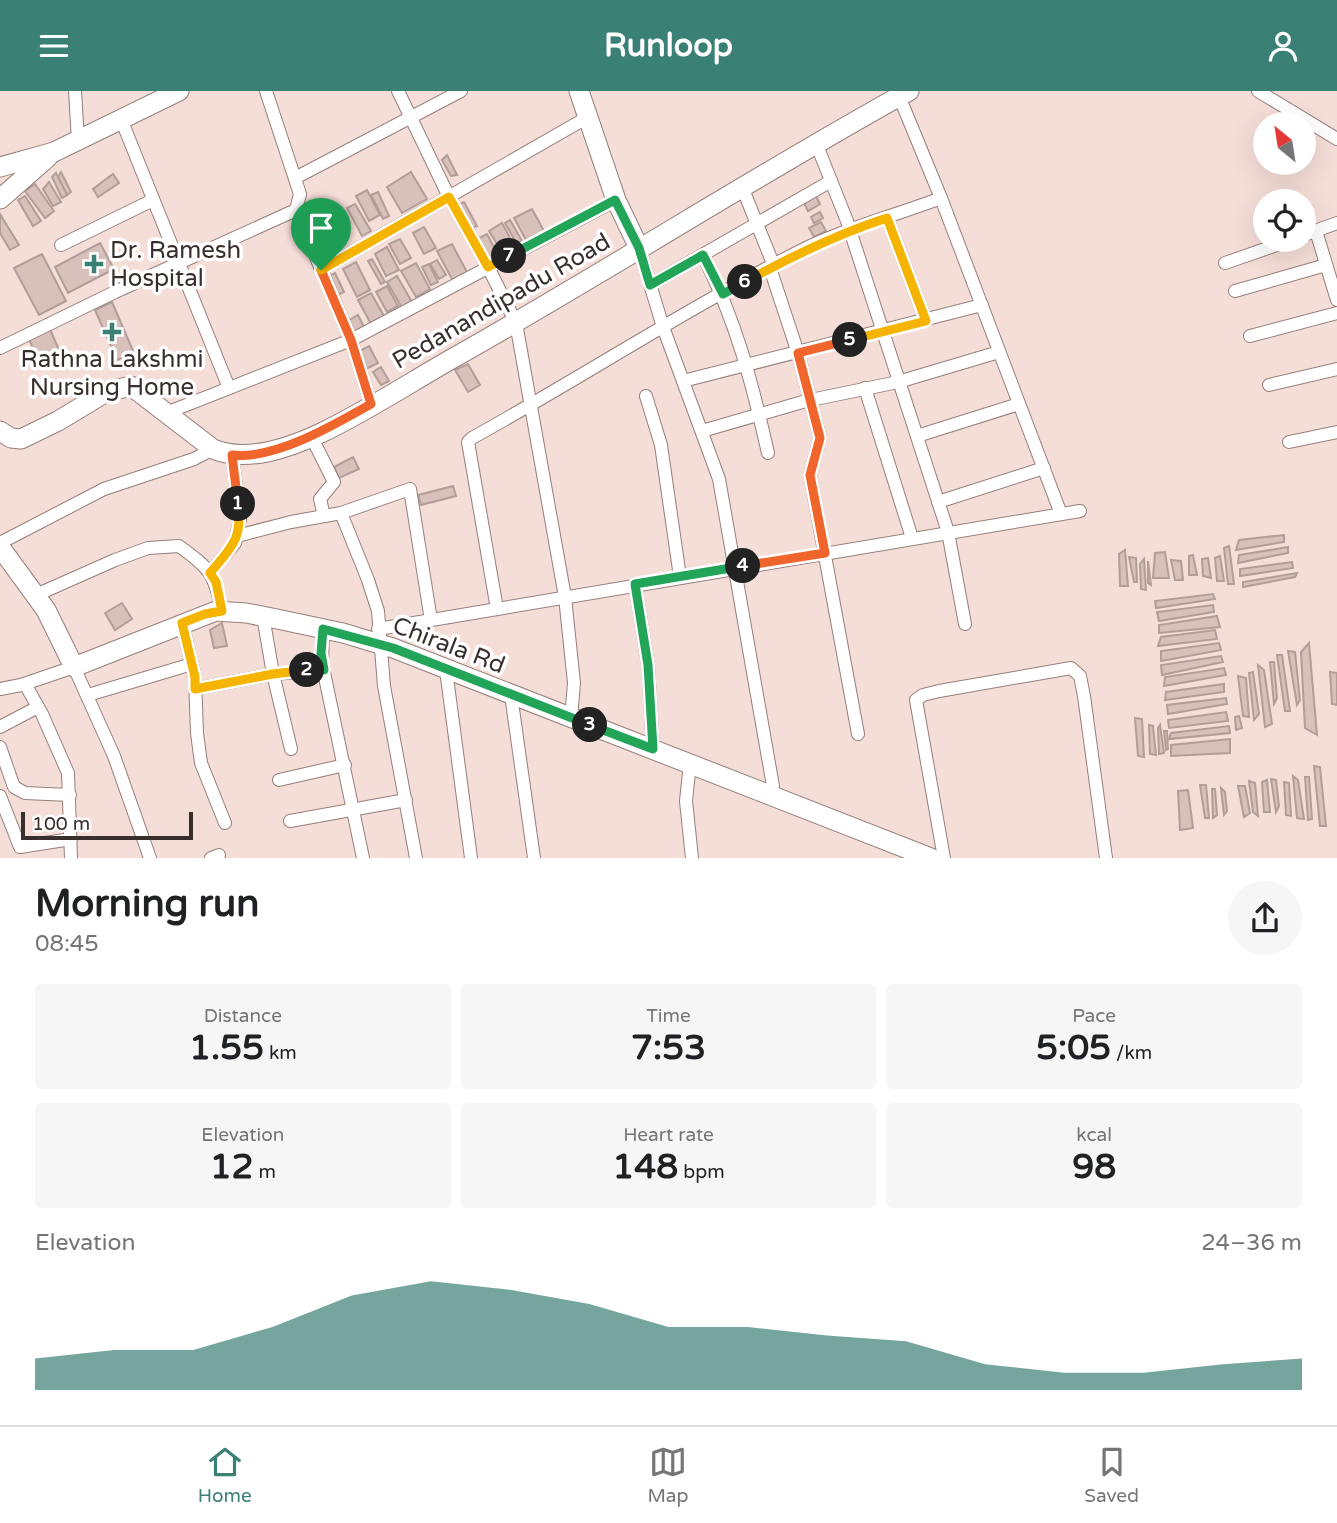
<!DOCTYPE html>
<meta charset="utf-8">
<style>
:root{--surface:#fff;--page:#f6f6f6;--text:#202124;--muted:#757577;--line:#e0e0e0;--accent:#3b8075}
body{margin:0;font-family:"Varela Round",sans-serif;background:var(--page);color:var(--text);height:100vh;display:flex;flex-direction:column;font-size:26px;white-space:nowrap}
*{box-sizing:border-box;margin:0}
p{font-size:23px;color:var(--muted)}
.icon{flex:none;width:38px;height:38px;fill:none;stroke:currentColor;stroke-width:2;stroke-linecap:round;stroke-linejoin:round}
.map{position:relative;height:767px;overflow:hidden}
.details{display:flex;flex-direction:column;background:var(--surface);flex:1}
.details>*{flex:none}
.needle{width:46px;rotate:330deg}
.buttons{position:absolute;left:1253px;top:21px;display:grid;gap:14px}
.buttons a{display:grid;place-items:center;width:63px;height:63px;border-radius:50%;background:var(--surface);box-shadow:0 7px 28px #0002;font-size:35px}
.scale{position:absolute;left:21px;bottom:18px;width:172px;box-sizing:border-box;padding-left:7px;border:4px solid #382f2d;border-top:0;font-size:19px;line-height:24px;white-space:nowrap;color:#382f2d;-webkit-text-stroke:5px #fff;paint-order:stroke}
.pin{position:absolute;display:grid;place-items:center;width:60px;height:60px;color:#fff;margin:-72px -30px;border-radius:50% 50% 50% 0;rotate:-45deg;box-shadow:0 0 7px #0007}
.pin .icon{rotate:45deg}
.km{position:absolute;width:35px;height:35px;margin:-18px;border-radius:50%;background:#222;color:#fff;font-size:19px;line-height:35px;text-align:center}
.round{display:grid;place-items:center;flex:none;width:74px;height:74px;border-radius:37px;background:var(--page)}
.head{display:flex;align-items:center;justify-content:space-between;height:119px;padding:0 35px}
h1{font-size:38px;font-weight:700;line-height:52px}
.stats{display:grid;grid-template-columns:repeat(3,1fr);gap:10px;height:119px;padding:7px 35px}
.stats div{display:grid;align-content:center;border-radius:7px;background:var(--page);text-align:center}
.stats b{font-size:35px;font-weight:700}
.stats small{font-size:19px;font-weight:400}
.stats p{font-size:19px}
.chart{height:196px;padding:14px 35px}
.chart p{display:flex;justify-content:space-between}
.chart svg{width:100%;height:126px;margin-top:7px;fill:var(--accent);opacity:.7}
header{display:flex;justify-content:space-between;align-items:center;height:91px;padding:0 35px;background:var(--accent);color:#fff;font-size:32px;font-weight:700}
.menu{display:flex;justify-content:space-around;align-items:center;height:98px;border-top:2px solid var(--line);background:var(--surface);font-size:19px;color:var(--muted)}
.menu a{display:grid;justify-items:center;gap:4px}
.menu .selected{color:var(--accent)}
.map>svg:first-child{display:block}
.building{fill:#d8c0bb;stroke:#b39d98;stroke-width:2}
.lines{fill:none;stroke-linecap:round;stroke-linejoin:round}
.street-casing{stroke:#957f7b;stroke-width:14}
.secondary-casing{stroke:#957f7b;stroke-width:21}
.street{stroke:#fff;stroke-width:12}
.secondary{stroke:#fff;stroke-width:19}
.split-1-casing{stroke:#fff;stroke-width:14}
.split-2-casing{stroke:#fff;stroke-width:14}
.split-3-casing{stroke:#fff;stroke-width:14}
.split-4-casing{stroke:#fff;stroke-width:14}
.split-5-casing{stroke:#fff;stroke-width:14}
.split-6-casing{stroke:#fff;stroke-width:14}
.split-7-casing{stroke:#fff;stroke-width:14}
.split-8-casing{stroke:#fff;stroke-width:14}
.split-1{stroke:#f0652b;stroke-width:9}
.split-2{stroke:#f5b400;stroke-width:9}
.split-3{stroke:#22a559;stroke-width:9}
.split-4{stroke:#22a559;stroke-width:9}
.split-5{stroke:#f0652b;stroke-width:9}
.split-6{stroke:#f5b400;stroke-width:9}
.split-7{stroke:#22a559;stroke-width:9}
.split-8{stroke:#f5b400;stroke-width:9}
.poi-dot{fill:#3b8075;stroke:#fff;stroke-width:2.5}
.labels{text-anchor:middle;stroke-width:7;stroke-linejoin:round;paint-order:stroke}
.poi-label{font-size:24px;fill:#382f2d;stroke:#fff;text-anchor:start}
.street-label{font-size:24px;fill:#382f2d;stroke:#fff}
</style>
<header><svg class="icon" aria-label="menu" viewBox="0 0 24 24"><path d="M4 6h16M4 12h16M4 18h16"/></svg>Runloop<svg class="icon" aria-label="person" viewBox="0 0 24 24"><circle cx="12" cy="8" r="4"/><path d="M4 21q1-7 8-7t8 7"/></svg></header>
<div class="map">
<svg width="1337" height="767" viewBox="0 0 1337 767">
<rect width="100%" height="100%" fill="#f6ded8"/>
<g class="building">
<polygon points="447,64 457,84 451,85 442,69"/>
<polygon points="61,81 71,101 67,104 58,86"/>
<polygon points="411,81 427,108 402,122 387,96"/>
<polygon points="56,82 67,104 62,107 52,86"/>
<polygon points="113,83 119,92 98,106 93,98"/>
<polygon points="49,91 61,111 53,115 43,98"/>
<polygon points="35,93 54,120 45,127 25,100"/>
<polygon points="367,99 380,124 369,130 356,105"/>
<polygon points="378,101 389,125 383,128 371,104"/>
<polygon points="25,105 41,130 33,135 18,109"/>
<polygon points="816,105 820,113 808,120 804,112"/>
<polygon points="464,111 477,135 470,138 456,115"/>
<polygon points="355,113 371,140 362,145 347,117"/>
<polygon points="532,118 544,140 526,149 514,127"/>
<polygon points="820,121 823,127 814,132 811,126"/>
<polygon points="0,123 19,154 10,159 0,142"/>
<polygon points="328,127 339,150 329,155 318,132"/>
<polygon points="510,129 522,150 517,153 505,132"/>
<polygon points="821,131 826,140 814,146 809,137"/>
<polygon points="318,132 328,156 317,161 307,136"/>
<polygon points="502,132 514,154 502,161 489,140"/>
<polygon points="424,136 436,157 424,163 413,142"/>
<polygon points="487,143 498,164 488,169 477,148"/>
<polygon points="400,148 411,167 400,173 389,153"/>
<polygon points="100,152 114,178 68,202 55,176"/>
<polygon points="452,153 468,183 453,190 437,160"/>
<polygon points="387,156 399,179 386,185 375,163"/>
<polygon points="42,163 66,210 39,224 14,177"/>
<polygon points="372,168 385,191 381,193 368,170"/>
<polygon points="437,169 446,184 439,188 430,173"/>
<polygon points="356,171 370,199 357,206 343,178"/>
<polygon points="416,172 430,198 416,206 401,180"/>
<polygon points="429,173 438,191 431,194 422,176"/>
<polygon points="335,182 344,201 335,205 325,187"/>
<polygon points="397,185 412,211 402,217 387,191"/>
<polygon points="387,195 398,215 387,221 376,201"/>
<polygon points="371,202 384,225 371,233 358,209"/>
<polygon points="112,211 134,262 117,269 95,219"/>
<polygon points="358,224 364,236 352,243 346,231"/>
<polygon points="50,238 59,259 38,269 29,248"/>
<polygon points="369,255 378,272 366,278 358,261"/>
<polygon points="468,273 480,294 468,301 455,279"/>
<polygon points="381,276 389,290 381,294 373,281"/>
<polygon points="353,366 359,378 339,387 334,376"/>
<polygon points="453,395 456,405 421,414 418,404"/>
<polygon points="1284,444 1284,451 1236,459 1239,449"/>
<polygon points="1229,455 1234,493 1228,493 1224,457"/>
<polygon points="1288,456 1288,462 1238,472 1239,464"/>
<polygon points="1125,459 1128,495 1120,495 1119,463"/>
<polygon points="1165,461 1169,487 1153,487 1155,462"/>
<polygon points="1193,464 1197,484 1189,484 1189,465"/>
<polygon points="1220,465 1224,490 1217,490 1215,467"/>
<polygon points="1129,466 1136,467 1137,491 1134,491"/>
<polygon points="1208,467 1211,487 1203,485 1202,468"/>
<polygon points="1144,468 1146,499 1141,498 1140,473"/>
<polygon points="1171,469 1181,470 1183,489 1175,489"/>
<polygon points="1148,470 1151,494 1148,492"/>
<polygon points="1292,471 1293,477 1240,485 1240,478"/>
<polygon points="1297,482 1295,486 1243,496 1243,491"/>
<polygon points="1213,503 1215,508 1156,517 1155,510"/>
<polygon points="122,512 132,528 115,539 105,522"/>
<polygon points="1213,514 1214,521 1159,530 1157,521"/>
<polygon points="1217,525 1220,536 1159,542 1159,534"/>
<polygon points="222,532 227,555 214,557 210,539"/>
<polygon points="1215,539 1217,548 1158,555 1161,546"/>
<polygon points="1219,552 1221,559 1161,570 1161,560"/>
<polygon points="1309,552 1317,644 1305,637 1301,561"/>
<polygon points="1288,560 1295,561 1300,609 1297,614"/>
<polygon points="1277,564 1282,564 1290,620 1285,620"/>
<polygon points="1221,565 1223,571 1162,584 1161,574"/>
<polygon points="1270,571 1274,571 1277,607 1274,613"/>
<polygon points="1258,574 1264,579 1272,633 1265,636"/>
<polygon points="1224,577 1226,584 1164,595 1165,586"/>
<polygon points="1253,581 1259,623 1254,629 1249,582"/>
<polygon points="1330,581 1337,582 1337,614 1332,613"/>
<polygon points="1238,585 1246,587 1249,626 1243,625"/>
<polygon points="1224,593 1224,601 1165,609 1166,601"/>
<polygon points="1226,607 1227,613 1168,623 1167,614"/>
<polygon points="1226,621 1228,630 1169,637 1168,629"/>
<polygon points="1239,625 1242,637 1236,639 1235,626"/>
<polygon points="1135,627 1142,628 1144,666 1138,665"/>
<polygon points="1149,634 1153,635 1156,664 1150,663"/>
<polygon points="1160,634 1164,662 1159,663 1158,637"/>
<polygon points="1229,635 1230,642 1169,648 1171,642"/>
<polygon points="1164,640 1167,640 1168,658 1166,659"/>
<polygon points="1230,648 1230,662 1171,665 1171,654"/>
<polygon points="1314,675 1320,676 1326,735 1320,735"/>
<polygon points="1293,685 1298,689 1304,728 1297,727"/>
<polygon points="1305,686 1309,686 1312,728 1308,729"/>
<polygon points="1271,688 1276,689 1279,715 1276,721"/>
<polygon points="1267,689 1270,721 1264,721 1262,691"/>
<polygon points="1249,690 1255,692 1258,725 1253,721"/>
<polygon points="1284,691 1289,692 1291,725 1286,724"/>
<polygon points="1200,694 1206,694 1209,727 1205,727"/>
<polygon points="1238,695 1245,695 1250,722 1244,726"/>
<polygon points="1221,697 1225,701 1227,720 1224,724"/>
<polygon points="1212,698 1215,698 1217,724 1213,727"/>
<polygon points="1188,699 1193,737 1180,739 1178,700"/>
</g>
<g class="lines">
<g class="street-casing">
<g id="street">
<polyline points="75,0 78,50"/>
<polyline points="266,0 300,103 296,119 351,249 371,313"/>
<polyline points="398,0 449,106 488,176 516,232 565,506 574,592 571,627"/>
<polyline points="1258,0 1337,48"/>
<polyline points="899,5 941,107 1061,423"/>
<polyline points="121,28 229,297"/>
<polyline points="816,52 847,130 948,441 965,533"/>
<polyline points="295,87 461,0"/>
<polyline points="742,96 774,175"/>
<polyline points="887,127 926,230"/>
<polyline points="1316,140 1337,209"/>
<polyline points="1304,144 1337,132"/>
<polyline points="61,154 153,109"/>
<polyline points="639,157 663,236 719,388 773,695 771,704"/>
<path d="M703 164C736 230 752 291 768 362"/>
<polyline points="1225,172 1291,149"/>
<polyline points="770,177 798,262 820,347 810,384 858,643"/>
<polyline points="321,179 588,26"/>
<polyline points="650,194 831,90"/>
<polyline points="1235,200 1326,174"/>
<polyline points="1250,245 1337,222"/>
<polyline points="0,257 115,201 296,119"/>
<polyline points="683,290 982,214"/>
<polyline points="1269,294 1337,278"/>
<polyline points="865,297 912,447"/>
<polyline points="646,305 661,354 680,486"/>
<polyline points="166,322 351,249 616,109"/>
<polyline points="702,340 806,310 898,291 999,261"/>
<polyline points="311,345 334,391 320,408 324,425"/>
<polyline points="917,345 1019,313"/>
<polyline points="1289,351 1337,341"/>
<polyline points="938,411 1044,377"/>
<polyline points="341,422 368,489 378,520 384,595 416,767"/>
<polyline points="237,445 291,431 341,422 410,398 431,529"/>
<polyline points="0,452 104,398 194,368 213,358"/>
<polyline points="210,482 235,452 240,428 232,364"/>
<polyline points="635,493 648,574 653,658"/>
<path d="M36 504 115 469 148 457 179 455C210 478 214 481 222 520"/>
<path d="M497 518 468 351 472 347C584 285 692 214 806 157 849 136 897 124 941 107"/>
<polyline points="263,525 273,583 291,658"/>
<polyline points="182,532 195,586 197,642 201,672 225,732"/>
<polyline points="323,538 322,572 363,767"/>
<polyline points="378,538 1080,420"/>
<polyline points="446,579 471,767"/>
<polyline points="25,593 42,623 68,682 71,767"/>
<polyline points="0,598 21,594 74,576 114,665 150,767"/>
<polyline points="195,598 273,583 324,579"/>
<polyline points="88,604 192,573"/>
<polyline points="511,604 534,767"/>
<polyline points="0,636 38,616"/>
<polyline points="0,656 14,696 25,702 70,704"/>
<polyline points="690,672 686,710 692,767"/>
<polyline points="279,689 345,674"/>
<polyline points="0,705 20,756 71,748"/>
<polyline points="290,730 406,709"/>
<polyline points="211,767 219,764"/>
<polyline points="944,767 916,609 923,604 939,600 1071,577 1080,585 1084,605 1106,767"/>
</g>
</g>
<g class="secondary-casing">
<g id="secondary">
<polyline points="579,0 616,109 639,157"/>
<polyline points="0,76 54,61 179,0"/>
<polyline points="0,108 48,66"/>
<path d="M0 340 11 347 21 348 58 330 106 301 131 295 213 358C247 372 289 357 321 342 367 320 411 291 455 266 608 180 755 85 909 0"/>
<polyline points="0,456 46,519 74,576 216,520 246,522 277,528 343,542 393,557 931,767"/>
</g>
</g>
<use href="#street" class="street"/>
<use href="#secondary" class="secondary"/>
</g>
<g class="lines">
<g class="split-1-casing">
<path id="split-1" d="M238 413 232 364C275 369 334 334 371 313L351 249 321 179"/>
</g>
<g class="split-2-casing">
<path id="split-2" d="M238 413C243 448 231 457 210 482L216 491 222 520 205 523 182 532 195 586V598L273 583 307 579"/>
</g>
<g class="split-3-casing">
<polyline id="split-3" points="307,579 324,579 321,562 323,538 393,557 590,634"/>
</g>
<g class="split-4-casing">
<polyline id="split-4" points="590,634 653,658 648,574 635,493 743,475"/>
</g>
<g class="split-5-casing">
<polyline id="split-5" points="743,475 825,462 810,384 820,347 798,262 850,249"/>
</g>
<g class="split-6-casing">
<path id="split-6" d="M745 191C792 165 837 143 887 127L926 230 850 249"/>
</g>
<g class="split-7-casing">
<polyline id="split-7" points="509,165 615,109 639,157 650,194 703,164 723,203 745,191"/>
</g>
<g class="split-8-casing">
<polyline id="split-8" points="321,179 449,106 488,176 509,165"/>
</g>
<use href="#split-1" class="split-1"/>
<use href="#split-2" class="split-2"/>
<use href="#split-3" class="split-3"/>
<use href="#split-4" class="split-4"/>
<use href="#split-5" class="split-5"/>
<use href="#split-6" class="split-6"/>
<use href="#split-7" class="split-7"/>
<use href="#split-8" class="split-8"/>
</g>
<g class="poi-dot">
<path d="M90.5 162.5h7v7h7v7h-7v7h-7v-7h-7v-7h7z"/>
<path d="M108.5 230.5h7v7h7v7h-7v7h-7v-7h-7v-7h7z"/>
</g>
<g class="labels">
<g class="poi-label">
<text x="110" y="167">Dr. Ramesh<tspan x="110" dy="28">Hospital</tspan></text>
<text x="112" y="276" text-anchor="middle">Rathna Lakshmi<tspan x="112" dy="28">Nursing Home</tspan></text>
</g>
<g class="street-label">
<text transform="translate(501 210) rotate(-30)" y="8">Pedanandipadu Road</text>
<text transform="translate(449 554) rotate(21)" y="8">Chirala Rd</text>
</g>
</g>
</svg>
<div class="buttons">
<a><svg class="needle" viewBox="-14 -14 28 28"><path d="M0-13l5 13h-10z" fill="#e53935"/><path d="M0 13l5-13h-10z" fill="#757577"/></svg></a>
<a><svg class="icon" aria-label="locate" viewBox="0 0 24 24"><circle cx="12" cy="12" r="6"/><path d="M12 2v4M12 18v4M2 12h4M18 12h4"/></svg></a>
</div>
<div class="scale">100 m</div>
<div class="pin" style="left:321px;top:179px;background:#1e9e55"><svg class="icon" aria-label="arrive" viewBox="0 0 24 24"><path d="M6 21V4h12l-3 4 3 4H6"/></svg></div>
<b class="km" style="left:238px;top:413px">1</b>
<b class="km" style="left:307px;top:579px">2</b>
<b class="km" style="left:590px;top:634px">3</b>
<b class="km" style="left:743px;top:475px">4</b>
<b class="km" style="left:850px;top:249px">5</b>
<b class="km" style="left:745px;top:191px">6</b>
<b class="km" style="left:509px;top:165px">7</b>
</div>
<section class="details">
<div class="head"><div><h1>Morning run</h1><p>08:45</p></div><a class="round"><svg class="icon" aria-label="share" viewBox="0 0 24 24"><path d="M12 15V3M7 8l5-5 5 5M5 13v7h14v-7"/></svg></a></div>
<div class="stats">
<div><p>Distance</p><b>1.55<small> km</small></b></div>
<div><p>Time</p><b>7:53</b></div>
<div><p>Pace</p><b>5:05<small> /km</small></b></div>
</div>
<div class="stats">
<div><p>Elevation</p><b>12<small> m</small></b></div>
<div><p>Heart rate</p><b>148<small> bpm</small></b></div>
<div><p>kcal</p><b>98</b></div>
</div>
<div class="chart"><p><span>Elevation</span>24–36 m</p>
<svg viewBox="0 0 160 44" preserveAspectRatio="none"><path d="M0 44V33L10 30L20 30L30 22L40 11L50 6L60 9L70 14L80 22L90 22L100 25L110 27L120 35L130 38L140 38L150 35L160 33V44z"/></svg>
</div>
</section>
<nav class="menu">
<a class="selected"><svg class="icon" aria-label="home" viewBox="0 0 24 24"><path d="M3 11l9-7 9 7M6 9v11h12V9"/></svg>Home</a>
<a><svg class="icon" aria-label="map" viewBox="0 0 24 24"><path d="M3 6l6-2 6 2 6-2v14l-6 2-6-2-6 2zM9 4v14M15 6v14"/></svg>Map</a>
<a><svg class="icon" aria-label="saved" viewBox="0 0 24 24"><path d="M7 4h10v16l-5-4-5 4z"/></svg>Saved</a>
</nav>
